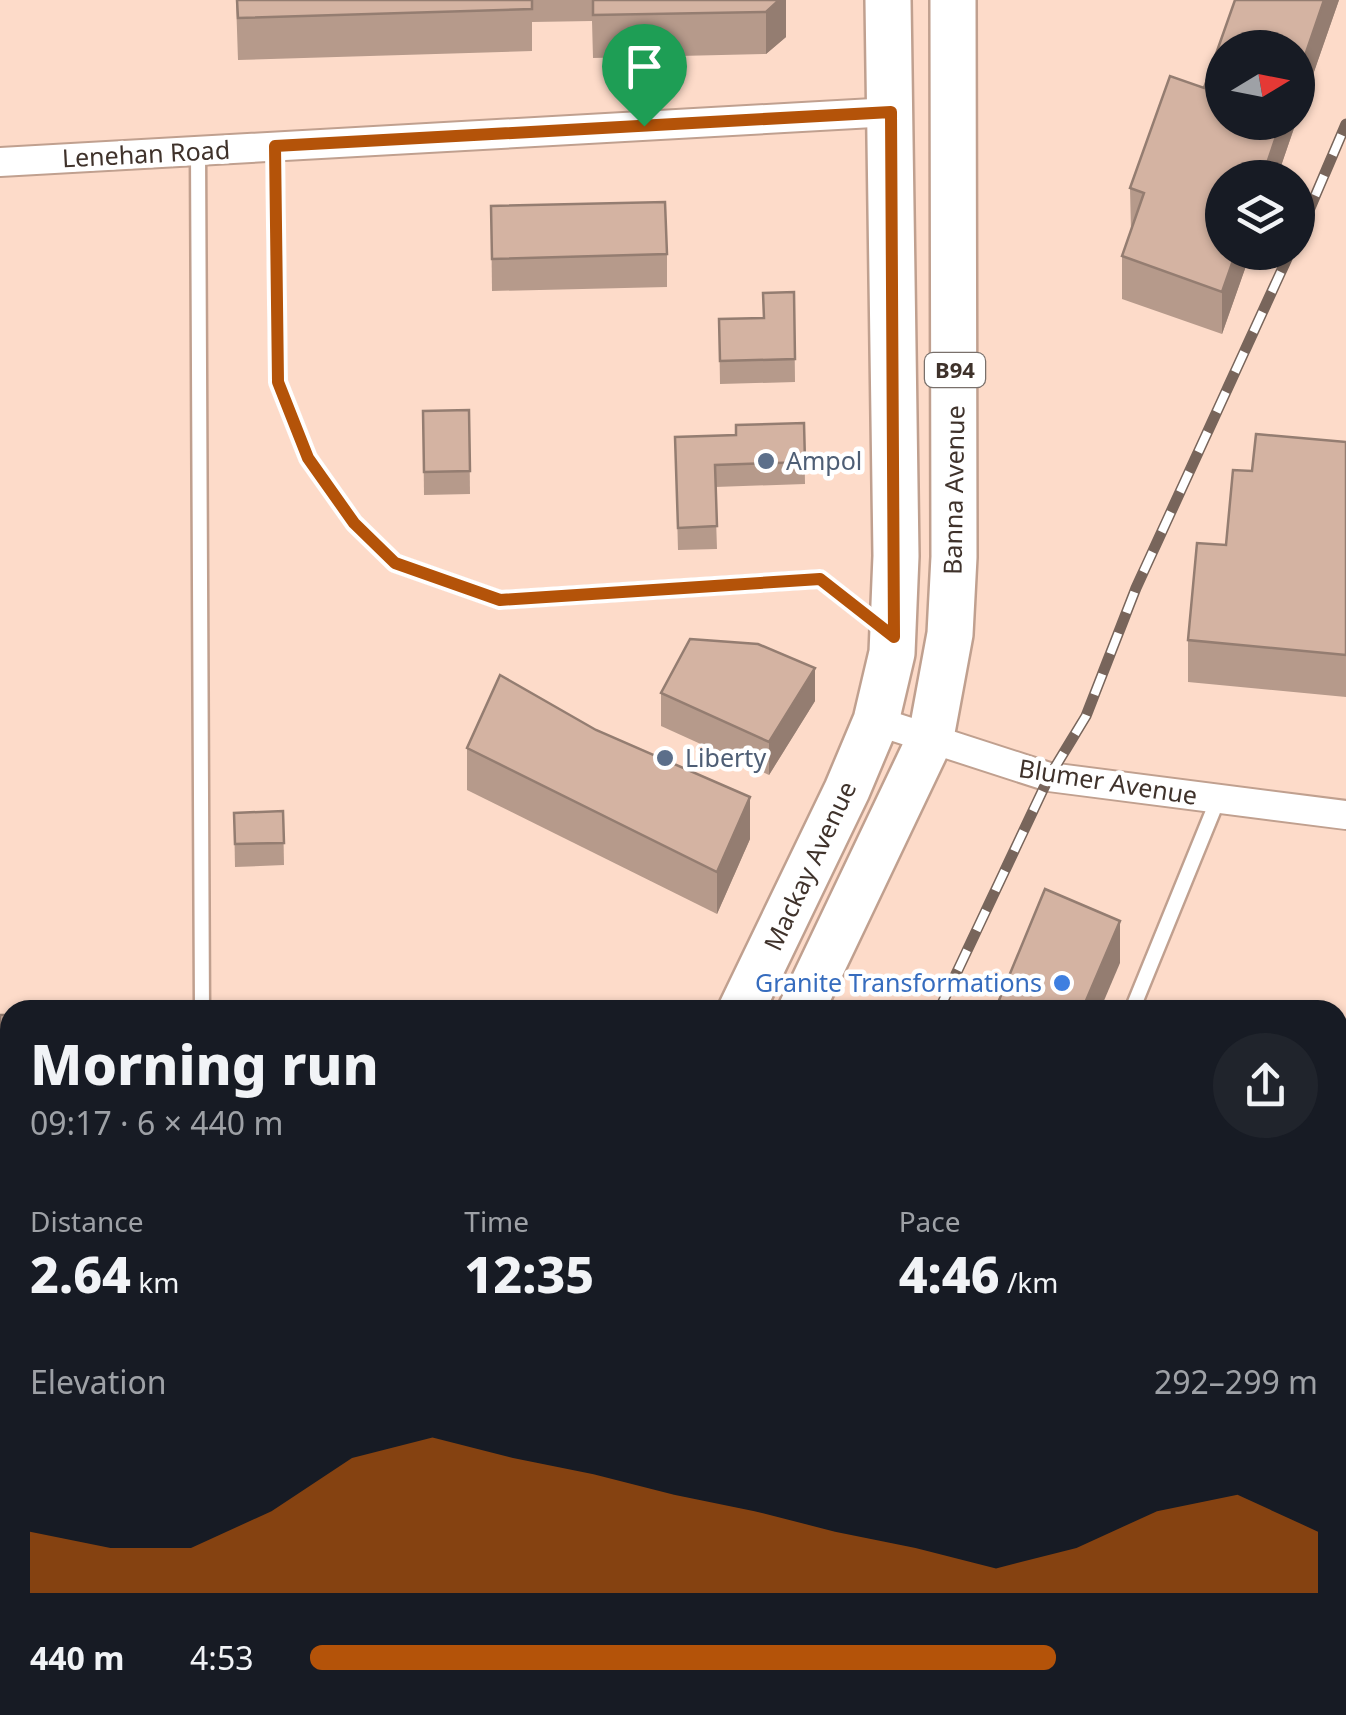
<!DOCTYPE html>
<meta charset="utf-8">
<style>
:root{--surface:#171b24;--page:#20242c;--text:#f1f3f6;--muted:#9ea1a6;--accent:#b45309}
body{margin:0;font-family:"Noto Sans",sans-serif;background:var(--page);color:var(--text);height:100vh;display:flex;flex-direction:column;font-size:38px;white-space:nowrap}
*{box-sizing:border-box;margin:0}
p{font-size:32px;color:var(--muted)}
.icon{flex:none;width:55px;height:55px;fill:none;stroke:currentColor;stroke-width:2;stroke-linecap:round;stroke-linejoin:round}
.map{position:relative;flex:1;overflow:hidden}
.panel{position:absolute;left:0px;top:1000px;width:1348px;height:715px;display:flex;flex-direction:column;background:var(--surface);border-radius:30px 30px 0 0;box-shadow:0 2px 8px #0004}
.panel>*{flex:none}
.needle{width:65px;rotate:80deg}
.controls{position:absolute;left:1205px;top:30px;display:grid;gap:20px}
.controls a{display:grid;place-items:center;width:110px;height:110px;border-radius:50%;background:var(--surface);box-shadow:0 2px 8px #0004;font-size:50px}
.pin{position:absolute;display:grid;place-items:center;width:85px;height:85px;color:#fff;margin:-102px -42px;border-radius:50% 50% 50% 0;rotate:-45deg;box-shadow:0 0 10px #0007}
.pin .icon{rotate:45deg}
.round{display:grid;place-items:center;flex:none;width:105px;height:105px;border-radius:52px;background:var(--page)}
.overview{display:flex;align-items:center;justify-content:space-between;height:170px;padding:0 30px}
h1{font-size:55px;font-weight:800;line-height:75px}
.metrics{display:grid;grid-template-columns:repeat(3,1fr);gap:15px;height:170px;padding:10px 30px}
.metrics div{display:grid;align-content:center}
.metrics b{font-size:50px;font-weight:800}
.metrics small{font-size:28px;font-weight:400}
.metrics p{font-size:28px}
.chart{height:280px;padding:20px 30px}
.chart p{display:flex;justify-content:space-between}
.chart svg{width:100%;height:180px;margin-top:10px;fill:var(--accent);opacity:.7}
ul{padding:0 30px;list-style:none;font-size:32px}
li{display:grid;grid-template-columns:160px 120px 1fr;align-items:center;height:75px}
li i{height:25px;border-radius:12px;background:var(--accent)}
.map>svg:first-child{display:block}
.lines{fill:none;stroke-linecap:round;stroke-linejoin:round}
.service-casing{stroke:#c0a08f;stroke-width:19}
.minor-casing{stroke:#c0a08f;stroke-width:32}
.primary-casing{stroke:#c0a08f;stroke-width:50}
.service{stroke:#fff;stroke-width:14}
.minor{stroke:#fff;stroke-width:28}
.primary{stroke:#fff;stroke-width:45}
.rail-casing{stroke:#78655b;stroke-width:11}
.rail{stroke:#fff;stroke-width:8;stroke-dasharray:22;stroke-linecap:butt}
.wall{fill:#b69a8b}
.shaded-wall{fill:#947d71}
.building{fill:#d4b3a2;stroke:#947d71;stroke-width:2.5}
.route-casing{stroke:#fff;stroke-width:20}
.route{stroke:#b45309;stroke-width:12}
.service-dot{fill:#5c6f8a;stroke:#fff;stroke-width:4}
.shop-dot{fill:#3f7fe0;stroke:#fff;stroke-width:4}
.labels{text-anchor:middle;stroke-width:9;stroke-linejoin:round;paint-order:stroke}
.shield{fill:#fff;stroke:#79706b;stroke-width:2.5}
.shield-label{font-size:22px;font-weight:bold;fill:#3f322b}
.street-label{font-size:25px;fill:#3f322b;stroke:#fff}
.service-label{font-size:25px;fill:#4e5e75;stroke:#fff;text-anchor:start}
.shop-label{font-size:25px;fill:#366cbe;stroke:#fff;text-anchor:end}
</style>
<div class="map">
<svg width="1346" height="1715" viewBox="0 0 1346 1715">
<rect width="100%" height="100%" fill="#fddbc9"/>
<g class="lines">
<g class="service-casing">
<g id="service">
<polyline points="275,146 278,382 308,458 354,523 395,563 500,600 820,579 885,630"/>
<polyline points="198,151 202,1010"/>
<polyline points="1132,1010 1218,799"/>
<polyline points="206,1705 206,1715"/>
<polyline points="835,1715 840,1705"/>
</g>
</g>
<g class="minor-casing">
<g id="minor">
<polyline points="0,162 891,112"/>
<polyline points="876,721 1049,777 1346,815"/>
<polyline points="1336,1715 1346,1645"/>
</g>
</g>
<g class="primary-casing">
<g id="primary">
<polyline points="741,1010 847,790 876,721 892,653 896,556 888,0"/>
<polyline points="801,1010 931,737 950,634 954,557 953,0"/>
<polyline points="414,1715 419,1705"/>
<polyline points="471,1715 476,1705"/>
</g>
</g>
<use href="#service" class="service"/>
<use href="#minor" class="minor"/>
<use href="#primary" class="primary"/>
<g class="rail-casing">
<g id="rail">
<polyline points="1298,236 1346,124"/>
<polyline points="939,1010 1049,777 1086,716 1136,588 1290,252"/>
<polyline points="607,1715 612,1705"/>
</g>
</g>
<use href="#rail" class="rail"/>
</g>
<g class="wall">
<polygon points="236,0 786,0 786,37 766,54 593,58 592,21 532,22 532,51 238,60"/>
<polygon points="1235,0 1339,0 1222,334 1122,299 1122,256 1131,231 1130,188 1204,88"/>
<polygon points="491,206 667,254 667,287 492,291"/>
<polygon points="794,292 795,382 720,384 719,319 764,318"/>
<polygon points="469,410 470,494 424,495 423,411"/>
<polygon points="804,423 805,484 715,487 717,549 678,550 675,437 736,435"/>
<polygon points="1346,442 1346,697 1188,682 1188,640 1226,545 1252,471"/>
<polygon points="661,693 815,701 769,775 661,726"/>
<polygon points="467,748 750,839 717,914 467,790"/>
<polygon points="283,811 284,865 235,867 234,813"/>
<rect x="0" y="1015" width="10" height="341"/>
<polygon points="0,1396 10,1396 10,1608 7,1608 0,1473"/>
<polygon points="943,1705 1165,1705 1161,1715 939,1715"/>
</g>
<g class="shaded-wall">
<polygon points="779,0 786,0 786,37 766,54 766,12"/>
<polygon points="1324,0 1339,0 1298,118 1298,76"/>
<polygon points="1281,122 1296,122 1277,178 1262,178"/>
<polygon points="1236,252 1251,252 1222,334 1222,292"/>
<polygon points="815,668 815,701 769,775 769,742"/>
<polygon points="750,797 750,839 717,914 717,872"/>
<polygon points="1120,921 1120,963 1100,1010 1082,1010"/>
<polygon points="790,1705 808,1705 804,1715 786,1715"/>
<polygon points="1148,1705 1165,1705 1161,1715 1146,1715"/>
</g>
<g class="building">
<polygon points="237,0 532,0 532,9 238,18"/>
<polygon points="593,0 779,0 766,12 593,15"/>
<polygon points="1235,0 1324,0 1298,76 1298,48 1222,48 1222,122 1281,122 1262,178 1222,178 1222,252 1236,252 1222,292 1122,256 1144,193 1130,188 1170,76 1204,88"/>
<polygon points="665,202 667,254 492,259 491,206"/>
<polygon points="794,292 795,359 720,361 719,319 764,318 763,293"/>
<polygon points="469,410 470,471 424,472 423,411"/>
<polygon points="804,423 805,462 715,465 717,526 678,528 675,437 736,435 736,425"/>
<polygon points="1256,434 1346,442 1346,655 1188,640 1197,543 1226,545 1233,470 1252,471"/>
<polygon points="690,639 758,644 815,668 769,742 661,693"/>
<polygon points="500,675 596,730 750,797 717,872 467,748"/>
<polygon points="283,811 284,843 235,844 234,813"/>
<polygon points="1045,889 1120,921 1082,1010 995,1010"/>
<rect x="0" y="1015" width="10" height="299"/>
<polygon points="0,1396 10,1396 10,1577 7,1577 0,1441"/>
<polygon points="0,1644 10,1644 10,1705 32,1705 32,1715 0,1715"/>
<polygon points="671,1705 790,1705 786,1715 667,1715"/>
<polygon points="943,1705 1131,1705 1127,1715 939,1715"/>
</g>
<g class="lines">
<g class="route-casing">
<polygon id="route" points="891,112 894,637 820,579 500,600 395,563 354,523 308,458 278,382 275,146"/>
</g>
<use href="#route" class="route"/>
</g>
<g class="service-dot">
<circle cx="766" cy="461" r="10"/>
<circle cx="665" cy="758" r="10"/>
</g>
<circle class="shop-dot" cx="1062" cy="983" r="10"/>
<g class="labels">
<rect class="shield" x="925" y="353" width="60" height="34" rx="8"/>
<g class="shield-label">
<text x="955" y="378">B94</text>
</g>
<g class="street-label">
<text transform="translate(146 154) rotate(-3)" y="9">Lenehan Road</text>
<text transform="translate(954 490) rotate(-89)" y="9">Banna Avenue</text>
<text transform="translate(1108 782) rotate(9)" y="9">Blumer Avenue</text>
<text transform="translate(810 866) rotate(-65)" y="9">Mackay Avenue</text>
</g>
<g class="service-label">
<text x="786" y="470">Ampol</text>
<text x="685" y="767">Liberty</text>
</g>
<g class="shop-label">
<text x="1042" y="992">Granite Transformations</text>
</g>
</g>
</svg>
<div class="controls">
<a><svg class="needle" viewBox="-14 -14 28 28"><path d="M0-13l5 13h-10z" fill="#e53935"/><path d="M0 13l5-13h-10z" fill="#9ea1a6"/></svg></a>
<a><svg class="icon" aria-label="layers" viewBox="0 0 24 24"><path d="M12 4l9 5-9 5-9-5zM3 14l9 5 9-5"/></svg></a>
</div>
<div class="pin" style="left:644px;top:126px;background:#1e9e55"><svg class="icon" aria-label="arrive" viewBox="0 0 24 24"><path d="M6 21V4h12l-3 4 3 4H6"/></svg></div>
<section class="panel">
<div class="overview"><div><h1>Morning run</h1><p>09:17 · 6 × 440 m</p></div><a class="round"><svg class="icon" aria-label="share" viewBox="0 0 24 24"><path d="M12 15V3M7 8l5-5 5 5M5 13v7h14v-7"/></svg></a></div>
<div class="metrics">
<div><p>Distance</p><b>2.64<small> km</small></b></div>
<div><p>Time</p><b>12:35</b></div>
<div><p>Pace</p><b>4:46<small> /km</small></b></div>
</div>
<div class="chart"><p><span>Elevation</span>292–299 m</p>
<svg viewBox="0 0 160 44" preserveAspectRatio="none"><path d="M0 44V29L10 33L20 33L30 24L40 11L50 6L60 11L70 15L80 20L90 24L100 29L110 33L120 38L130 33L140 24L150 20L160 29V44z"/></svg>
</div>
<ul>
<li><b>440 m</b>4:53<i style="width:74%"></i></li>
</ul>
</section>
</div>
